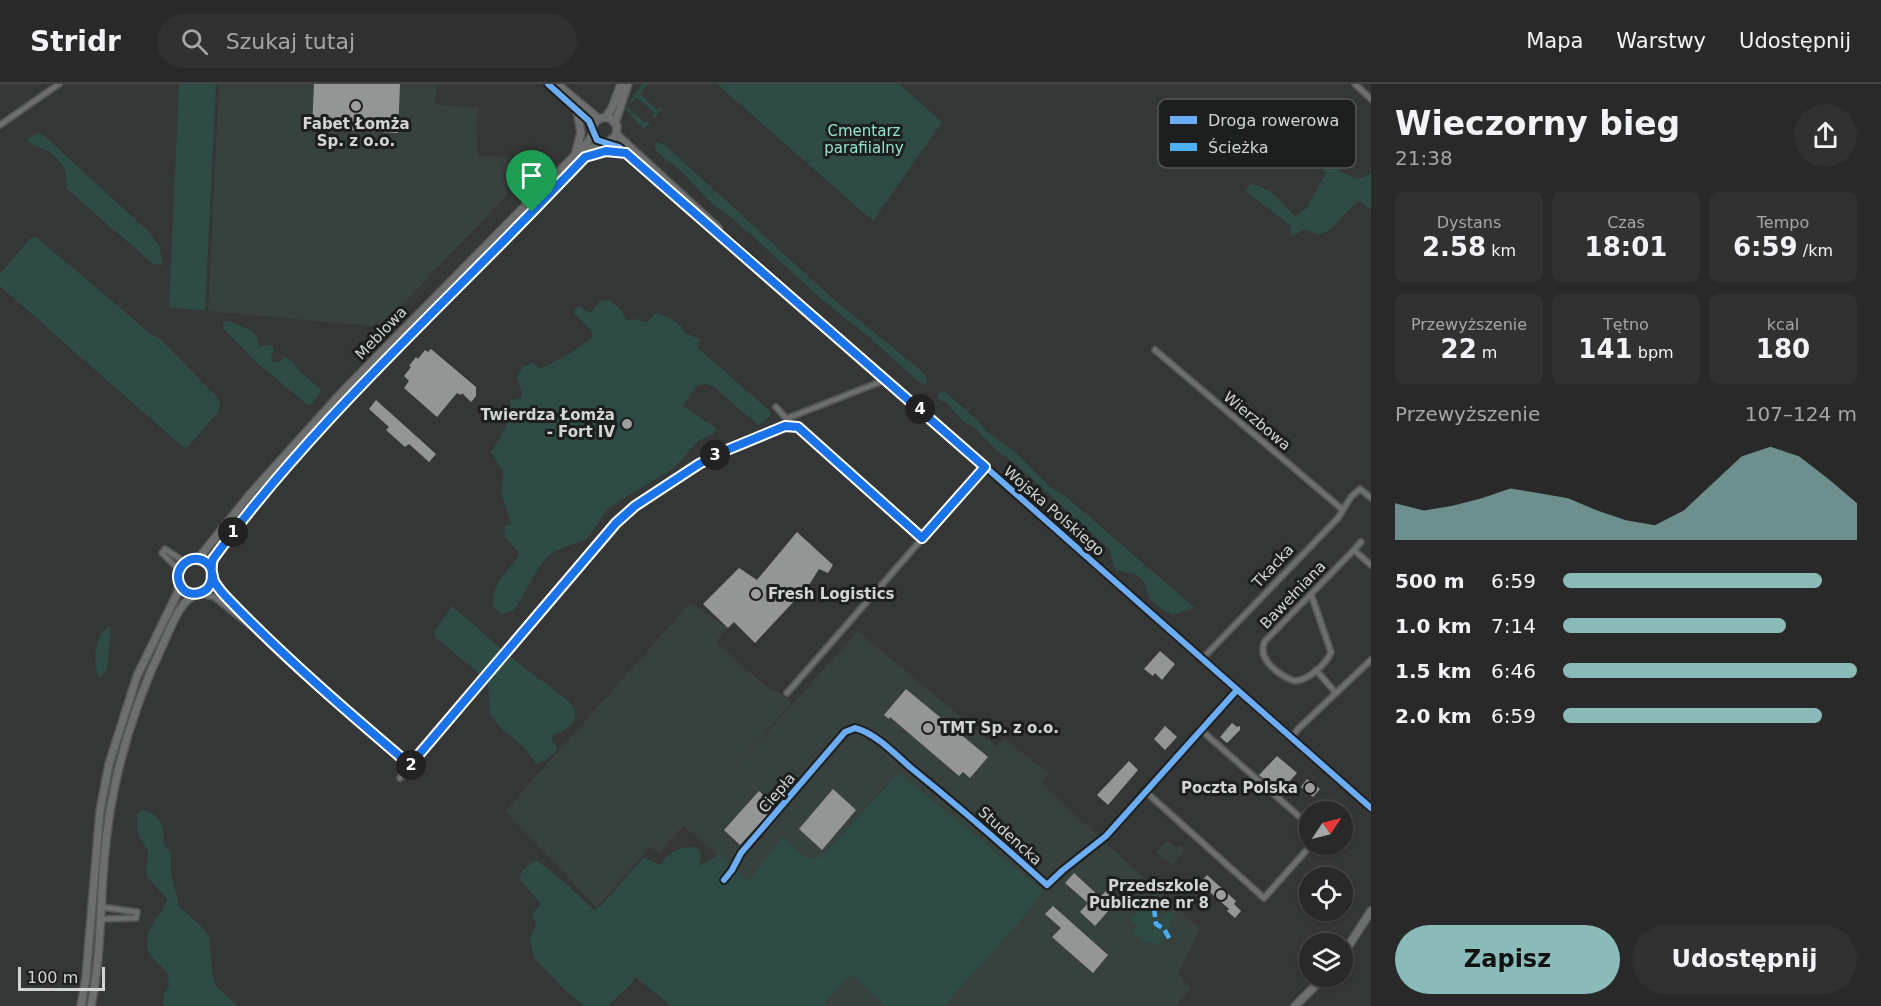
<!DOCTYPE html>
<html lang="pl">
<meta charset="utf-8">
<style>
:root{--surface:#282928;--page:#303130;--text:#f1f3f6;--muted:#a5a6a8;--line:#444545;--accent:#8bbbb9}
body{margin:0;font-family:"DejaVu Sans",sans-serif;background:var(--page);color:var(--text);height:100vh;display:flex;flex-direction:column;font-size:22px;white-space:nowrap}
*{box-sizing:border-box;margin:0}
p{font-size:20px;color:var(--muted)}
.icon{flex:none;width:33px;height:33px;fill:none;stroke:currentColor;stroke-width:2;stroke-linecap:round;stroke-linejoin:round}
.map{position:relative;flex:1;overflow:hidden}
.sheet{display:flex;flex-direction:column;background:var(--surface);width:510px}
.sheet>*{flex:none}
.needle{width:39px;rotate:55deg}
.controls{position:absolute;left:1299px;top:717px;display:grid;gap:12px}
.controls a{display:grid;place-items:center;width:54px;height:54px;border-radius:50%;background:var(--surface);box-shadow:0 2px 4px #0004,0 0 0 2px var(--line);font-size:30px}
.scale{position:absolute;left:18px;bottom:15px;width:87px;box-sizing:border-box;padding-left:6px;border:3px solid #d3d5d5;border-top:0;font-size:16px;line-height:21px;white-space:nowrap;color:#d3d5d5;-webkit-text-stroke:4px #1d1f1e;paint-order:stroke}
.pin{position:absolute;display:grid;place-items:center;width:51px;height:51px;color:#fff;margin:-62px -26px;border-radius:50% 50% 50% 0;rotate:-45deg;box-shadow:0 0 6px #0007}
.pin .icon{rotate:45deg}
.km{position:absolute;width:30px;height:30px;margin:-15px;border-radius:50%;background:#222;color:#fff;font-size:16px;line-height:30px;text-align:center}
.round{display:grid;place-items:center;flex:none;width:63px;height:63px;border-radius:32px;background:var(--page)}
.summary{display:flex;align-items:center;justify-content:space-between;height:102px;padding:0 24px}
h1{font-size:33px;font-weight:600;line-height:45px}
.metrics{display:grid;grid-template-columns:repeat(3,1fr);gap:9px;height:102px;padding:6px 24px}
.metrics div{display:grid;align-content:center;border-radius:9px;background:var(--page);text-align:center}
.metrics b{font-size:26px;font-weight:600}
.metrics small{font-size:16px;font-weight:400}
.metrics p{font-size:16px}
.chart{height:168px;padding:12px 24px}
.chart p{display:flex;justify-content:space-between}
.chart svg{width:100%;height:108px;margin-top:6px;fill:var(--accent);opacity:.7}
.cta{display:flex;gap:12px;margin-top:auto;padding:12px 24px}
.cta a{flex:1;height:69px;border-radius:36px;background:var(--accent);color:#111;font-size:24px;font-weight:600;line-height:69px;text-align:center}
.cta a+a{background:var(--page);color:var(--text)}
ul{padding:0 24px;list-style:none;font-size:20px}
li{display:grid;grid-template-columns:96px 72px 1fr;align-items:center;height:45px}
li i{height:15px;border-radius:8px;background:var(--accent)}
header{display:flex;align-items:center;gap:36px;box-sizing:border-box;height:84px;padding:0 30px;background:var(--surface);border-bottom:2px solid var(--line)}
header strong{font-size:28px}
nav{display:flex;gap:33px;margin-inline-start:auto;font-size:21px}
.search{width:420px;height:54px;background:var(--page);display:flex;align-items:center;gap:15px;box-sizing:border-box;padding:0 21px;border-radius:33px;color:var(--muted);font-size:22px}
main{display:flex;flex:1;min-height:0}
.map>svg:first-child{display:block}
.built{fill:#37413e}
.green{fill:#2e4c45}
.building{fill:#949695}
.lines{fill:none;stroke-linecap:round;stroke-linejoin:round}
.street-casing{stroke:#545656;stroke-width:8}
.secondary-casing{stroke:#545656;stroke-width:10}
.street{stroke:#6d6f6e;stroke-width:4.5}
.secondary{stroke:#6d6f6e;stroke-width:7}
.quiet{stroke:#4cb0f7;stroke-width:4.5;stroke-dasharray:9 4.5;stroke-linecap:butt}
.cycleway-casing{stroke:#1d1f1e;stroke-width:10}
.cycleway{stroke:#6dadf4;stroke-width:6}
.route-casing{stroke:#fff;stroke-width:12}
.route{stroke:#1a73e8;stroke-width:8}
.poi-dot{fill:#9c9e9d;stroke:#1d1f1e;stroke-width:2}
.labels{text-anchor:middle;stroke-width:6;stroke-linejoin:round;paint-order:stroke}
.poi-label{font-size:15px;font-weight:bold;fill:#d3d5d5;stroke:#1d1f1e;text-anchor:end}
.park-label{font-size:15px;fill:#93e4d1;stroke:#1d1f1e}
.street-label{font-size:15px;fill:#d3d5d5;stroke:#1d1f1e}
.key{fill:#1d1f1e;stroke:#545655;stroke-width:1.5}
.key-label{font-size:16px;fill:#d3d5d5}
</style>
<header>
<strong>Stridr</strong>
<div class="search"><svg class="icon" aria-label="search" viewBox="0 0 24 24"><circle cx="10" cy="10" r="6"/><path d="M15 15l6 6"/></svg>Szukaj tutaj</div>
<nav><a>Mapa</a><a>Warstwy</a><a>Udostępnij</a></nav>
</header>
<main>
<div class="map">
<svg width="1371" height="922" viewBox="0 0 1371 922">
<rect width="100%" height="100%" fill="#353736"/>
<g class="built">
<polygon points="219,0 437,0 435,18 440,21 478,23 477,72 509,73 507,111 381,243 208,227"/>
<polygon points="690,519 728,544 716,558 768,604 782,610 792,618 736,683 858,547 997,663 1005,654 1049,690 1041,699 1200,845 1178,890 1191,905 1176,922 944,922 1028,828 889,697 821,773 806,774 749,797 683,742 659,769 650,763 597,824 505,727"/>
<polygon points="1167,756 1176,764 1179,761 1185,766 1172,781 1156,768"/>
<polygon points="851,889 886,922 827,922 824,919"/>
</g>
<g class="green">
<polygon points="179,0 216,0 205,226 169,224"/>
<polygon points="642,0 648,0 640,10 657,26 660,23 662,25 654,34 652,32 654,29 636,13 627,23 645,39 648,37 650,39 644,45 625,25"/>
<polygon points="717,0 899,0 942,38 873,137"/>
<path d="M1283 41C1308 51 1308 64 1328 78 1336 85 1347 91 1357 95L1371 90V126L1359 117C1344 127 1337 145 1319 151L1304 145 1291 153V142L1245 107 1250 100C1272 104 1282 118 1295 133L1306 125 1326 89 1312 71 1283 45Z"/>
<path d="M40 48 148 147 159 161 163 181 153 180 66 104C69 87 60 72 44 65 37 62 32 62 27 55Z"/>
<polygon points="657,58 664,60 831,213 919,285 926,292 927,300 920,299 870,254 819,213 736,137 712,120 683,89 656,67 654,62"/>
<polygon points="587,62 590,65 403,256 400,253"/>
<polygon points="35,152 152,251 159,254 216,312 220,318 218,328 188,363 184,364 0,202 0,190 29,156"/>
<path d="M608 216 619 224 628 237 634 235 647 239 656 229 668 233 681 242 685 249 699 255 698 264 772 329 764 338 758 341 714 303 705 300 696 302 683 322 717 345 713 350 698 357 674 384 608 424 587 455 559 465 547 473 539 483 514 527 501 530 493 522C491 500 508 488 519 471 515 459 501 456 505 442L511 439 502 412 503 387 491 369 506 343 511 316 521 314 522 308 517 293 522 284 532 278 540 285 567 271 591 255 593 252 591 246 574 229V225L578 222 591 229 600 217Z"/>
<polygon points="229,237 252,247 257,253 259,263 267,261 273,263 274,266 271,274 273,278 279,278 285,273 293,278 304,292 320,304 320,309 312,320 308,321 254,276 223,244 223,238"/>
<polygon points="944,307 975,334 989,350 1014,367 1050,403 1065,412 1195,524 1173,531 1160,524 1149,514 1145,499 1136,490 1115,486 1109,465 1021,385 991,361 976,345 962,336 947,319 938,315 938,310"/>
<polygon points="452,522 513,575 570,618 575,626 574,638 562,648 553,650 552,656 558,665 546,676 536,680 525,664 503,646 490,631 488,597 435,553 434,548"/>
<path d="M109 542 111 545 107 585 100 594C91 581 95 550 109 542Z"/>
<path d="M898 689 1042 806 1028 828 944 922H886L851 890 824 919 827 922H672L635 893C632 901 615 914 608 922H585L566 907 534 874 530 856 536 841 532 830 541 820 520 795 522 787 536 776 564 798 594 826 601 822 644 773 659 781C671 768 679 761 697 764L701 770 699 782 718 771 749 797 782 753 806 774 821 773Z"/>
<path d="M144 726C159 730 166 743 163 758L171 770V791L180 824 199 840 209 852 212 889 216 902 237 922H163L164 910 169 903C168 898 169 892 167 889 162 880 147 873 147 862 146 839 165 829 167 815L146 791 148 768 137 748V729Z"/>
<polygon points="1143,822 1162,835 1168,828 1173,831 1165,854 1158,860 1144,858 1132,848 1137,842 1131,836"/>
</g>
<g class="building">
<polygon points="314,0 400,0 398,49 312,44"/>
<polygon points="431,265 476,303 476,312 471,318 462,309 461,311 457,309 437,333 404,304 409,297 404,292 411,283 409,282 416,273 418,275 425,266 428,268"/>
<polygon points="376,316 436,370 429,378 409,360 405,363 386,346 389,343 369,325"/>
<polygon points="797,448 833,481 828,489 819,485 809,501 755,559 734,538 728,544 703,520 739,484 757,496"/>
<polygon points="1160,567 1175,580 1162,596 1155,589 1153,592 1144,585"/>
<polygon points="906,605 988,673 970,694 963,688 959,692 890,633 889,635 884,631"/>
<polygon points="1232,639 1237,643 1240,642 1240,646 1227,659 1220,653"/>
<polygon points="1165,642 1177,653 1165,666 1154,655"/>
<polygon points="1277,672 1297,689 1279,709 1259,691"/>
<polygon points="1129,677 1138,686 1108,721 1097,711"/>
<polygon points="1307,695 1320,705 1313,713 1301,703"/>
<polygon points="833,705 856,726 822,766 799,745"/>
<polygon points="759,707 776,722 740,761 724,746"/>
<polygon points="1074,789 1100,813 1106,807 1117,817 1095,842 1080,828 1088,819 1065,799"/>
<polygon points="1207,791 1236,817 1234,820 1241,827 1235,834 1227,827 1229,825 1200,799"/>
<polygon points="1053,822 1108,871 1093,889 1052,853 1061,844 1045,830"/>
</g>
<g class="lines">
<g class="street-casing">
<g id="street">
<polyline points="1355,0 1371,15"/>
<polyline points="0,41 59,0"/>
<polyline points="1155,266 1343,426"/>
<polyline points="776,323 793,342"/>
<polyline points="788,334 880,298 884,294"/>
<polyline points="1354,466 1361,458"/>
<polyline points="179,486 162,469 165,465 185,478"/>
<polyline points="213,494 230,517 272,559 410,681"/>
<polyline points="200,510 214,513 257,547"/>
<path d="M1311 510 1331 568C1326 581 1307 597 1294 597 1279 591 1256 575 1265 557L1354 466 1371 481"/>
<polyline points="1202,575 1338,434 1351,413 1360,405 1371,414"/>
<polyline points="1316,586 1336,609"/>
<polyline points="787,609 985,383"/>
<polyline points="1201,646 1310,742"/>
<polyline points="1292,654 1298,645 1371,576"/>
<path d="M400 694 616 439C658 399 710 372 763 352 774 347 786 340 798 343L922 454"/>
<polyline points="1146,708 1264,814 1312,760"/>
<path d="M724 796 732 786 741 769 845 648 855 644C875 649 895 670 911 684 958 722 1003 761 1047 801L1063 786 1106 752 1237 606"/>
<polyline points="101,835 136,834 137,828 101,823"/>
</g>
</g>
<g class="secondary-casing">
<g id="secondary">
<polyline points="548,0 585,33 593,42"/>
<polyline points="557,0 599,35"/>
<polyline points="606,33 612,24 621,0"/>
<polyline points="615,39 628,0"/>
<polyline points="617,51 718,144"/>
<path d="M608 58 616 52 617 42 610 34C601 32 594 36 592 45L597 56 619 63 698 133 730 157 1371 724"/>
<polyline points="576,67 581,49 577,26"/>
<polyline points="587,72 605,67 626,69"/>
<circle cx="195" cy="492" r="18"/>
<polyline points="198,475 252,408 344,306 587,59 593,50"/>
<path d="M212 486C210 443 543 121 592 64L602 58"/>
<polyline points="1342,872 1371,827"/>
<polyline points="81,922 86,894 100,727 109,680 137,592 178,508 179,499"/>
<path d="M91 922C101 874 100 825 104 777 110 700 131 627 164 558 171 543 180 516 197 510"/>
<polyline points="1295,922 1325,892"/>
</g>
</g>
<use href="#street" class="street"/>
<use href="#secondary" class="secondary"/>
<polyline class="quiet" points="1154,824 1156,840 1164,845 1171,857"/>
<g class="cycleway-casing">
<g id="cycleway">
<polyline points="548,0 589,37 597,56 619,63 698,133 730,157 1371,724"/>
<path d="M724 796 732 786 741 769 845 648 855 644C875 649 895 670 911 684 958 722 1003 761 1047 801L1063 786 1106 752 1237 606"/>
</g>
</g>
<use href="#cycleway" class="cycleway"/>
</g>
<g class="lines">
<g class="route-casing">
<path id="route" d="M532 128C424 239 304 350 213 475 209 486 216 495 207 505 198 512 186 512 180 501 171 483 194 466 208 480 213 485 212 491 214 497 218 505 225 512 231 518 287 576 349 629 410 681L616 439 635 422 699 380 722 368 785 342 798 343 922 454 985 383 626 69 606 67 585 73 532 128"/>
</g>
<use href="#route" class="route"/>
</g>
<g class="poi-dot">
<circle cx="356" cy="22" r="6"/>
<circle cx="627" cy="340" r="6"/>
<circle cx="756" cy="510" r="6"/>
<circle cx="928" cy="644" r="6"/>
<circle cx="1310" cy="704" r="6"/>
<circle cx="1221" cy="811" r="6"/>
</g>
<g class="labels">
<g class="poi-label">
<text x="356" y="45" text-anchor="middle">Fabet Łomża<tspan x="356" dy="17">Sp. z o.o.</tspan></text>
<text x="615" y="336">Twierdza Łomża<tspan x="615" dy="17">- Fort IV</tspan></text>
<text x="768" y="515" text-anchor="start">Fresh Logistics</text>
<text x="940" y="649" text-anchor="start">TMT Sp. z o.o.</text>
<text x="1298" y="709">Poczta Polska</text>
<text x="1209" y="807">Przedszkole<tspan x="1209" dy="17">Publiczne nr 8</tspan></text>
</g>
<g class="park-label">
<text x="864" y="52">Cmentarz<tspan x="864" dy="17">parafiialny</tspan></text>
</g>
<g class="street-label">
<text transform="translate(381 249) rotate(-46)" y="5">Meblowa</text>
<text transform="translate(1257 337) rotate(40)" y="5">Wierzbowa</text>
<text transform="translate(1054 427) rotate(41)" y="5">Wojska Polskiego</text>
<text transform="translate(1273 482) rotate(-47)" y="5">Tkacka</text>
<text transform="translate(1293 511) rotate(-46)" y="5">Bawełniana</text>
<text transform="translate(777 709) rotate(-49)" y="5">Ciepła</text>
<text transform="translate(1010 752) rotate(42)" y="5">Studencka</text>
</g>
</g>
<rect x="1158" y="15" width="198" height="69" rx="9" class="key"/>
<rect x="1170" y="32" width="27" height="8" fill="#6dadf4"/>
<rect x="1170" y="59" width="27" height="8" fill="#4cb0f7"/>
<g class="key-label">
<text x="1208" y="42">Droga rowerowa</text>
<text x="1208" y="69">Ścieżka</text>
</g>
</svg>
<div class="controls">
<a><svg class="needle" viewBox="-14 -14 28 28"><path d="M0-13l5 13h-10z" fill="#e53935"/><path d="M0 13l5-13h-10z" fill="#a5a6a8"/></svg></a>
<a><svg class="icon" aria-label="locate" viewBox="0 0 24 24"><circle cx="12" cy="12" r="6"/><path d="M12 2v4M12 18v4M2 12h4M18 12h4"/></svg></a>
<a><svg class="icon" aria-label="layers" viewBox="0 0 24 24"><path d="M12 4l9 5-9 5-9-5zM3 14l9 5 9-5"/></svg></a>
</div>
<div class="scale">100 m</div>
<div class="pin" style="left:532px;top:128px;background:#1e9e55"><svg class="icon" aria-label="arrive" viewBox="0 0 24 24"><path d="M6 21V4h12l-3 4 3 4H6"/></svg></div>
<b class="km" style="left:233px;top:448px">1</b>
<b class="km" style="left:411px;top:681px">2</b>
<b class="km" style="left:715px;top:371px">3</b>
<b class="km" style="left:920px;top:325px">4</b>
</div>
<section class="sheet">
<div class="summary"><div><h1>Wieczorny bieg</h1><p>21:38</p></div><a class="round"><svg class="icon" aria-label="share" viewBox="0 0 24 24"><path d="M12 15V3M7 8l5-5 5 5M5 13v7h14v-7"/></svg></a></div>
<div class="metrics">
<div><p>Dystans</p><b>2.58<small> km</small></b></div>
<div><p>Czas</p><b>18:01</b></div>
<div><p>Tempo</p><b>6:59<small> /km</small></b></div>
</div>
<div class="metrics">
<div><p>Przewyższenie</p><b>22<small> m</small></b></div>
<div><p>Tętno</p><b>141<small> bpm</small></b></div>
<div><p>kcal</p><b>180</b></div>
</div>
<div class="chart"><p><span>Przewyższenie</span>107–124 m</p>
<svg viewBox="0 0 160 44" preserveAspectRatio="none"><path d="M0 44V29L10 32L20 30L30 27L40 23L50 25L60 27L70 32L80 36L90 38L100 32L110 21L120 10L130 6L140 10L150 19L160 29V44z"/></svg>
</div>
<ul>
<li><b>500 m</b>6:59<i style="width:88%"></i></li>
<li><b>1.0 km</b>7:14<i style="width:76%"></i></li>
<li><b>1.5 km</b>6:46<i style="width:100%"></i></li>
<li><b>2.0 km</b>6:59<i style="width:88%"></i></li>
</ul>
<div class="cta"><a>Zapisz</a><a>Udostępnij</a></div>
</section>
</main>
